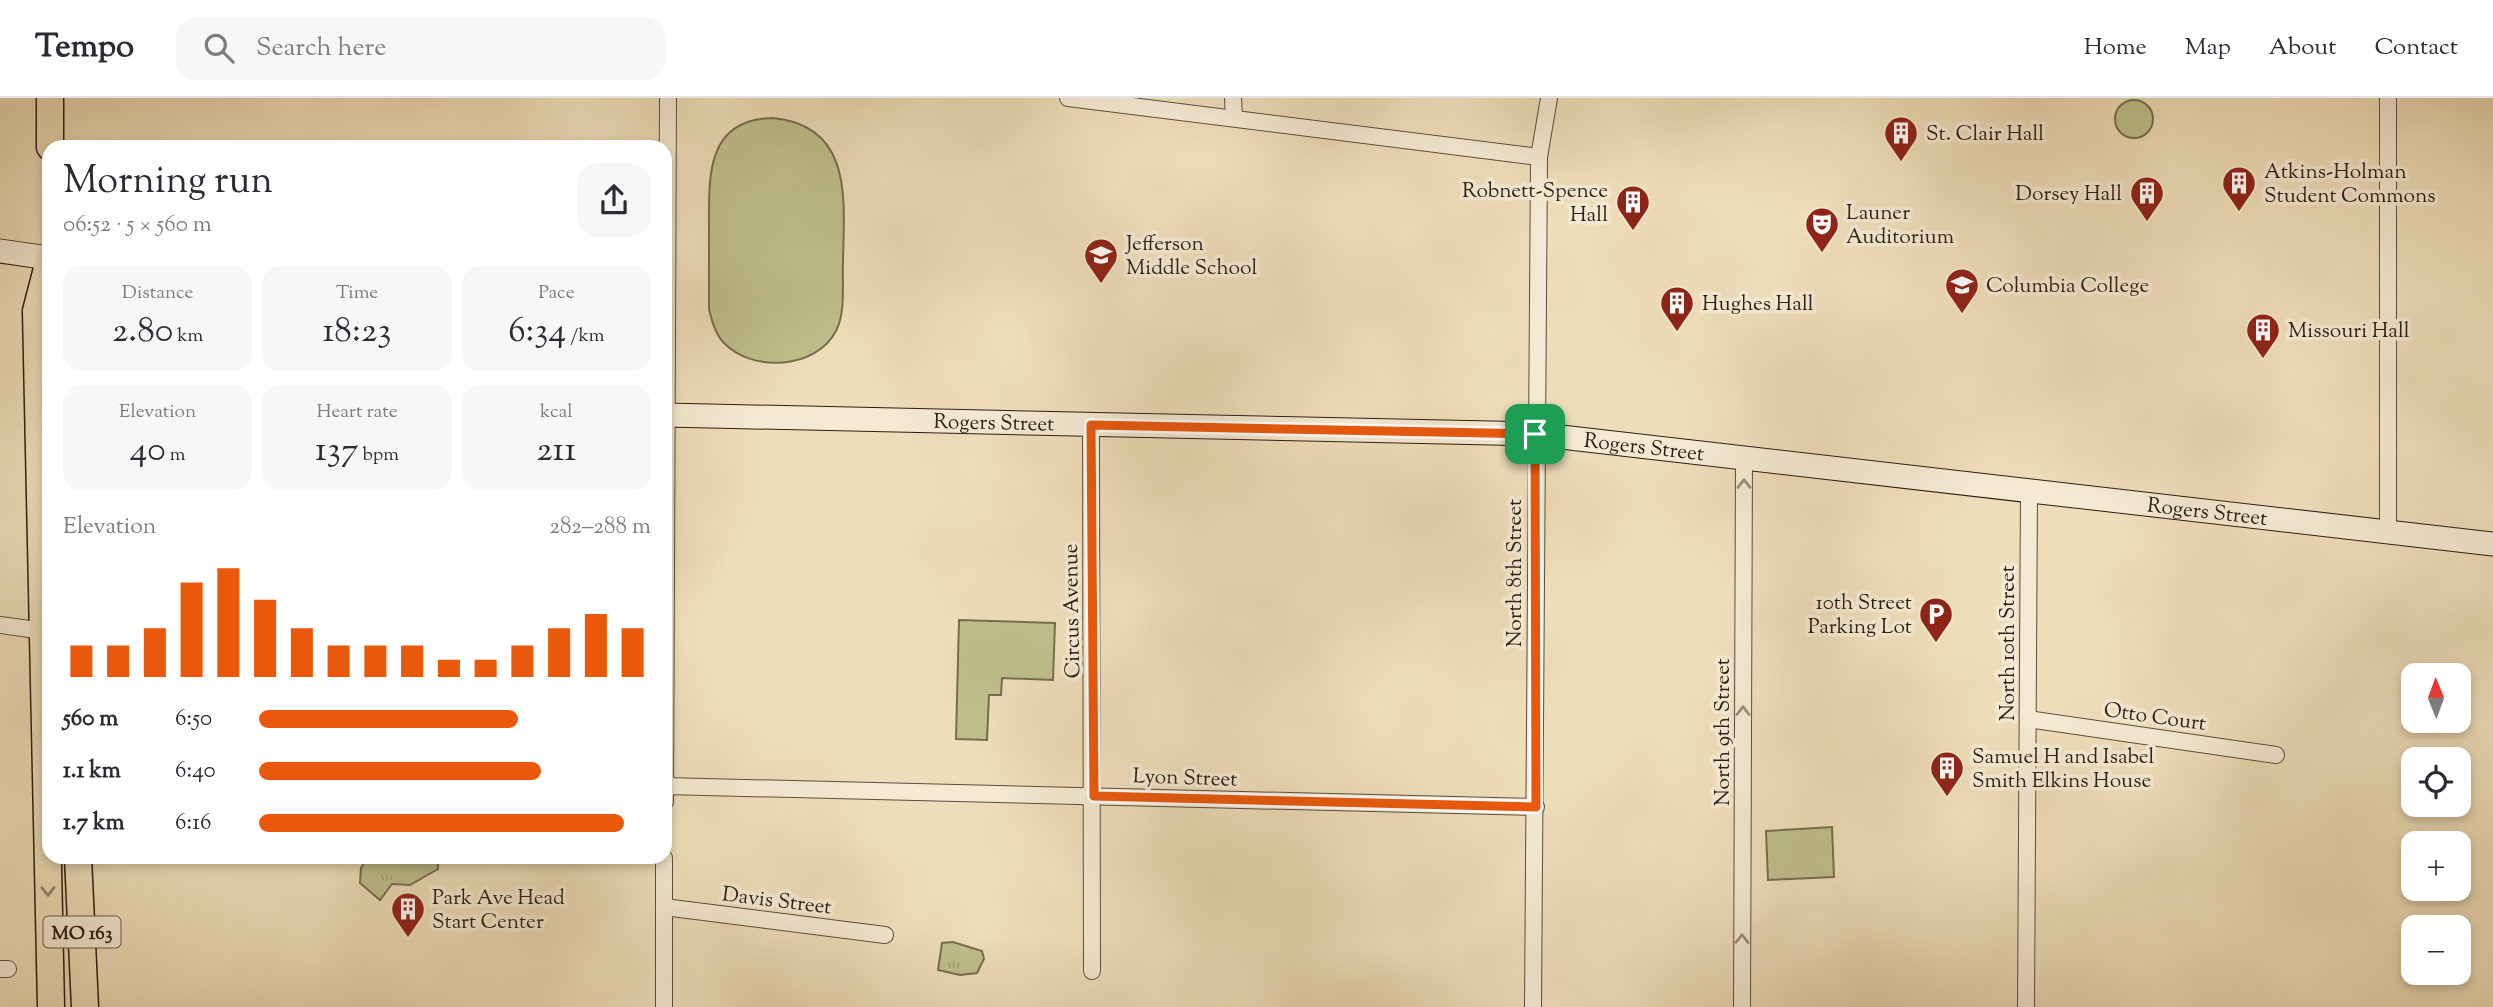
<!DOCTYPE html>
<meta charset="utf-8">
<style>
:root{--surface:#fff;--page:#f7f7f7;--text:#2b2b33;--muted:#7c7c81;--line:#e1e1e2;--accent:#ea580c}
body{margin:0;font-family:"Sorts Mill Goudy",serif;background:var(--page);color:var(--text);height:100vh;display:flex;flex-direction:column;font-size:26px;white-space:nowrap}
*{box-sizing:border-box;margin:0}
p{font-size:23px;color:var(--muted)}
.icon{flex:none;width:38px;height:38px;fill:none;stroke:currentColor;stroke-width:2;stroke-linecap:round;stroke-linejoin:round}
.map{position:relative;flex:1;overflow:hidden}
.panel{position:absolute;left:42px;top:42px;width:630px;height:724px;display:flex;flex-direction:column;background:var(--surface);border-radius:21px;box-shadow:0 4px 10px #0003}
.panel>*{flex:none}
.needle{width:46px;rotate:359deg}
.fabs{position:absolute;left:2401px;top:565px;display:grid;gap:14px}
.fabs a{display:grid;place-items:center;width:70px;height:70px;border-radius:14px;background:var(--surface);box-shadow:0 4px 10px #0003;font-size:35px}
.pin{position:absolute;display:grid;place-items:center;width:60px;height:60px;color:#fff;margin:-30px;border-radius:14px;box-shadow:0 4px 10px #0006}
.round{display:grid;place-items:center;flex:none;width:74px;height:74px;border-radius:21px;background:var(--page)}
.summary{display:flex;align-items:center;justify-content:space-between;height:119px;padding:0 21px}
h1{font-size:38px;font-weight:600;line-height:52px}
.figures{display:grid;grid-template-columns:repeat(3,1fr);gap:10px;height:119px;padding:7px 21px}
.figures div{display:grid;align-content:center;border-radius:18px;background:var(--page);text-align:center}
.figures b{font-size:35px;font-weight:600}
.figures small{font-size:19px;font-weight:400}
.figures p{font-size:19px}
.chart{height:196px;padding:14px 21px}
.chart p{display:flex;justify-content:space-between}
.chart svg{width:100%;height:126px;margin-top:7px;stroke:var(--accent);stroke-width:6}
ul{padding:0 21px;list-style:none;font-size:23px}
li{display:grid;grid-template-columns:112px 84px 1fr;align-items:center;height:52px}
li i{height:18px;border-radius:9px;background:var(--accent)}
header{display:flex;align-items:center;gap:42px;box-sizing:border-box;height:98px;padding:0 35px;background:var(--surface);border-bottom:2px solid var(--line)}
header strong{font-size:33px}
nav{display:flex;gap:38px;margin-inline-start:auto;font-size:24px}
.search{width:490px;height:63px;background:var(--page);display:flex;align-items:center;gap:18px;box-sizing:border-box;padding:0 24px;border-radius:21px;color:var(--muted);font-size:26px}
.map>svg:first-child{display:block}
.grass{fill:url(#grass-tufts);stroke:#766e50;stroke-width:2}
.garden{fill:#bebf8b;stroke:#766e50;stroke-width:2}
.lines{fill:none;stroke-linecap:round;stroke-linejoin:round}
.street-casing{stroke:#5d4e3e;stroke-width:18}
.secondary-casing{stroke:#2d1e15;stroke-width:25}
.primary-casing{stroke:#2d1e15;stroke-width:29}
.street{stroke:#f4e9d2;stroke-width:16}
.secondary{stroke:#f4e9d2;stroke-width:23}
.primary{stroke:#eeddb9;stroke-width:26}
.oneway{stroke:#9a8e7d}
.oneway2{stroke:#97876f}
.route-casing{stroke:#fff;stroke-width:14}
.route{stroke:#ea580c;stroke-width:9}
.labels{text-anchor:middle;stroke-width:7;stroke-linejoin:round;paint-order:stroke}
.shield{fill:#f4e9d2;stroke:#695b4e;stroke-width:2}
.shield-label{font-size:19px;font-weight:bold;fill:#2d1e15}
.poi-label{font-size:21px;fill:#2d1e15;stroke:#f4e9d2;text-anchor:start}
.street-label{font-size:21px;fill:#2d1e15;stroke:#f4e9d2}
</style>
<header>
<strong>Tempo</strong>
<div class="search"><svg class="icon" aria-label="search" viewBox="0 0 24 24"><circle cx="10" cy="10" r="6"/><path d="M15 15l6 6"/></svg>Search here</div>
<nav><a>Home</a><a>Map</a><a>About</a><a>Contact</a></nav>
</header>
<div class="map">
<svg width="2493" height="909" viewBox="0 0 2493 909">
<defs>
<pattern id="grass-tufts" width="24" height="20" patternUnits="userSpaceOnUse" patternTransform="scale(1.75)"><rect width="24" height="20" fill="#bebf8b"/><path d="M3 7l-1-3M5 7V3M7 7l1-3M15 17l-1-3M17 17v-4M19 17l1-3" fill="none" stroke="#a4a477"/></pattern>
</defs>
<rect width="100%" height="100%" fill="#eeddb9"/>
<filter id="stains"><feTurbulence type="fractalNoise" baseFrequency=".00286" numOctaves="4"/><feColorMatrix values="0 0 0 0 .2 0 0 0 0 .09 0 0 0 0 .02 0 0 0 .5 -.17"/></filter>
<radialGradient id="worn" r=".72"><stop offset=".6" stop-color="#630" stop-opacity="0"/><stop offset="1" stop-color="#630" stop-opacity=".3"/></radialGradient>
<g class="grass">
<polygon points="367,760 438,760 438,771 410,787 392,786 380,802 360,785 361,770"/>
<polygon points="953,844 982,853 984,861 977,875 960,877 938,872 942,845"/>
</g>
<g class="garden">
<circle cx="2134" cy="21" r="19"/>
<path d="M773 20C854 28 844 103 843 164 842 184 846 214 836 233 816 271 753 275 724 245 715 236 712 223 709 211 709 184 709 157 709 130 709 80 705 21 773 20Z"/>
<polygon points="959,522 1055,525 1053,582 1002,580 1001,597 989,597 987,642 956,641"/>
<polygon points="1832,729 1834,779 1768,782 1766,733"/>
</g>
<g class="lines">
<g class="street-casing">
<g id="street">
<polyline points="1068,0 1539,59"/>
<polyline points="1233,0 1234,20"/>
<polyline points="2388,0 2388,432"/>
<polyline points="1091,327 1092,873"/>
<polyline points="0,527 44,533"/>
<polyline points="2028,621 2276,657"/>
<polyline points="665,688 1536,709"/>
<polyline points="665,704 668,0"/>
<polyline points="664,809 885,837"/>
<polyline points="0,871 8,871"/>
<polyline points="664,909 664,760"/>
<polyline points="1533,909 1539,59 1549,0"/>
<polyline points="1742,909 1744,359"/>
<polyline points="2026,909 2029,392"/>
</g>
</g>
<g class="secondary-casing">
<g id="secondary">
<polyline points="0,153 49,160"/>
<path id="s1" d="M665 317 1535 336 2493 446"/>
</g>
</g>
<g class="primary-casing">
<g id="primary">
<polyline points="50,49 50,0"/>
<polyline points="49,163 36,213 51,909"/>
<polyline points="78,760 85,909"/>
</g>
</g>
<use href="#street" class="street"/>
<use href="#secondary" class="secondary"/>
<use href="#primary" class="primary"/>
</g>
<defs><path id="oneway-chevron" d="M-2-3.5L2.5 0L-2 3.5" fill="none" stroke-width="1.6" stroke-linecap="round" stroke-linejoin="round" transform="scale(1.75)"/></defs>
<g class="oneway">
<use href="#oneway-chevron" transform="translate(1744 386) rotate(-90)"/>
<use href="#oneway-chevron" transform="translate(1743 613) rotate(-90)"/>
<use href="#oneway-chevron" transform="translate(1742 841) rotate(-90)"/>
</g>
<use class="oneway2" href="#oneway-chevron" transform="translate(48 793) rotate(89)"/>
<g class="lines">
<g class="route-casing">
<polygon id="route" points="1091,327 1535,336 1536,709 1094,698"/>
</g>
<use href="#route" class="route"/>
</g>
<defs>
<g id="building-pin" transform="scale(1.75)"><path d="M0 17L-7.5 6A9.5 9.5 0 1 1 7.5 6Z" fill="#8f2418" stroke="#f4e9d2"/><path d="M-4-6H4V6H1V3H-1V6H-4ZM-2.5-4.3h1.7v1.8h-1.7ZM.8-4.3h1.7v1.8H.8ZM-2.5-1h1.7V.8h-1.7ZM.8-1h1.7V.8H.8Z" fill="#fff"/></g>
<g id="theatre-pin" transform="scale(1.75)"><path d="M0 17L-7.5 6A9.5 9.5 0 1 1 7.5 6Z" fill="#8f2418" stroke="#f4e9d2"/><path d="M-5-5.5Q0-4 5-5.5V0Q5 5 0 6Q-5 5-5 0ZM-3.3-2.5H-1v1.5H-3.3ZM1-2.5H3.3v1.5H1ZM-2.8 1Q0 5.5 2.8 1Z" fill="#fff"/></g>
<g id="school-pin" transform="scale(1.75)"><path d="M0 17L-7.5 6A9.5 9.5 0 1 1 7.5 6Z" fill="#8f2418" stroke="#f4e9d2"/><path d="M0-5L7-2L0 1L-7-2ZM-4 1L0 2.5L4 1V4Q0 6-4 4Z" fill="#fff"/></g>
<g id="university-pin" transform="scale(1.75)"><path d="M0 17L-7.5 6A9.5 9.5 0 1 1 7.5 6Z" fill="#8f2418" stroke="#f4e9d2"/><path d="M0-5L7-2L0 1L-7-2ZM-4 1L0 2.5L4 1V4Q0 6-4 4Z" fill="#fff"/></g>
<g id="parking-pin" transform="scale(1.75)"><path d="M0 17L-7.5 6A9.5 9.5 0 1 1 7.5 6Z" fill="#8f2418" stroke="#f4e9d2"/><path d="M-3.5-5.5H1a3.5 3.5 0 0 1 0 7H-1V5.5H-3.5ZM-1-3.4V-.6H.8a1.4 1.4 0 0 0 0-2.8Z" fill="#fff"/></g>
</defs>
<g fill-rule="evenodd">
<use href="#building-pin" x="1901" y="35"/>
<use href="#building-pin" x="2239" y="85"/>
<use href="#building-pin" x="2147" y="95"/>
<use href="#building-pin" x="1633" y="104"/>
<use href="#theatre-pin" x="1822" y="126"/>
<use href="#school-pin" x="1101" y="157"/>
<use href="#university-pin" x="1962" y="187"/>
<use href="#building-pin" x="1677" y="205"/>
<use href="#building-pin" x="2263" y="232"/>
<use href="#parking-pin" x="1936" y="516"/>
<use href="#building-pin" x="1947" y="670"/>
<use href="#building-pin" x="408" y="811"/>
</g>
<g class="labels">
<rect class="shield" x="43.5" y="818.5" width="77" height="31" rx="5"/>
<g class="shield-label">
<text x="82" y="841">MO 163</text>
</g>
<g class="poi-label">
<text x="1926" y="42">St. Clair Hall</text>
<text x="2264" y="80">Atkins-Holman<tspan x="2264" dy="24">Student Commons</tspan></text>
<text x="1608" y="99" text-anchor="end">Robnett-Spence<tspan x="1608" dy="24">Hall</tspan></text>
<text x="2122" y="102" text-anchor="end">Dorsey Hall</text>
<text x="1846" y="121">Launer<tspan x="1846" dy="24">Auditorium</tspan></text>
<text x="1126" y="152">Jefferson<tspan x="1126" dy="24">Middle School</tspan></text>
<text x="1986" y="194">Columbia College</text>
<text x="1702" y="212">Hughes Hall</text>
<text x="2288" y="239">Missouri Hall</text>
<text x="1912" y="511" text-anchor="end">10th Street<tspan x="1912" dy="24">Parking Lot</tspan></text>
<text x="1972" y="665">Samuel H and Isabel<tspan x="1972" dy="24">Smith Elkins House</tspan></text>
<text x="432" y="806">Park Ave Head<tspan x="432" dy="24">Start Center</tspan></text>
</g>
<g class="street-label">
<text dy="7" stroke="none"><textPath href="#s1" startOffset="329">Rogers Street</textPath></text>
<text dy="7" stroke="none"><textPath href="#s1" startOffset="980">Rogers Street</textPath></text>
<text dy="7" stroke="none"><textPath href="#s1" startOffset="1547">Rogers Street</textPath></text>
<text transform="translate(1514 475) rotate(-90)" y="7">North 8th Street</text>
<text transform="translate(1071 513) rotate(-91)" y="7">Circus Avenue</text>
<text transform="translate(2007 545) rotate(-90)" y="7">North 10th Street</text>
<text transform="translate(2155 618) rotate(8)" y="7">Otto Court</text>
<text transform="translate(1722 634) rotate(-90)" y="7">North 9th Street</text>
<text transform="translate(1185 679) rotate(2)" y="7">Lyon Street</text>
<text transform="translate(777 802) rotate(7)" y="7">Davis Street</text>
</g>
</g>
<rect width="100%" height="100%" filter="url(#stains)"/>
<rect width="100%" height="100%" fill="url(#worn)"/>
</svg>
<div class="fabs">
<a><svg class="needle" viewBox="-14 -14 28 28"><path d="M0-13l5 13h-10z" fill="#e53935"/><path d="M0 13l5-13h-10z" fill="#7c7c81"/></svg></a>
<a><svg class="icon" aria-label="locate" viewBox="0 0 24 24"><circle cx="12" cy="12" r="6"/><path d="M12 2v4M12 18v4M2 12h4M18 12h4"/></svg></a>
<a>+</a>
<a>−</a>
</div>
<div class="pin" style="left:1535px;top:336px;background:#1e9e55"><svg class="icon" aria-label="arrive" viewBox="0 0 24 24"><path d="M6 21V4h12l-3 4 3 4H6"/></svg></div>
<section class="panel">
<div class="summary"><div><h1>Morning run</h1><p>06:52 · 5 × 560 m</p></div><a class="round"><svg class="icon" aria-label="share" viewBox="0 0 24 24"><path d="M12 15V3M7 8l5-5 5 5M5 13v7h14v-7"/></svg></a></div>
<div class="figures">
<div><p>Distance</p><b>2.80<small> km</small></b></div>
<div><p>Time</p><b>18:23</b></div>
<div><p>Pace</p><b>6:34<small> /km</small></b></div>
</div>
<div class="figures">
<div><p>Elevation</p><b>40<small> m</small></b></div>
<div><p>Heart rate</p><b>137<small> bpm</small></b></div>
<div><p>kcal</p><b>211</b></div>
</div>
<div class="chart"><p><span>Elevation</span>282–288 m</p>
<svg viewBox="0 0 160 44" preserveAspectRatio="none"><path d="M5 44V33M15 44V33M25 44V27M35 44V11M45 44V6M55 44V17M65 44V27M75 44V33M85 44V33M95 44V33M105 44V38M115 44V38M125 44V33M135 44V27M145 44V22M155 44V27"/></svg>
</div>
<ul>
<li><b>560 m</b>6:50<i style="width:66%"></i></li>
<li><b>1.1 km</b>6:40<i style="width:72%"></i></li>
<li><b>1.7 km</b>6:16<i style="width:93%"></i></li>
</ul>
</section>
</div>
